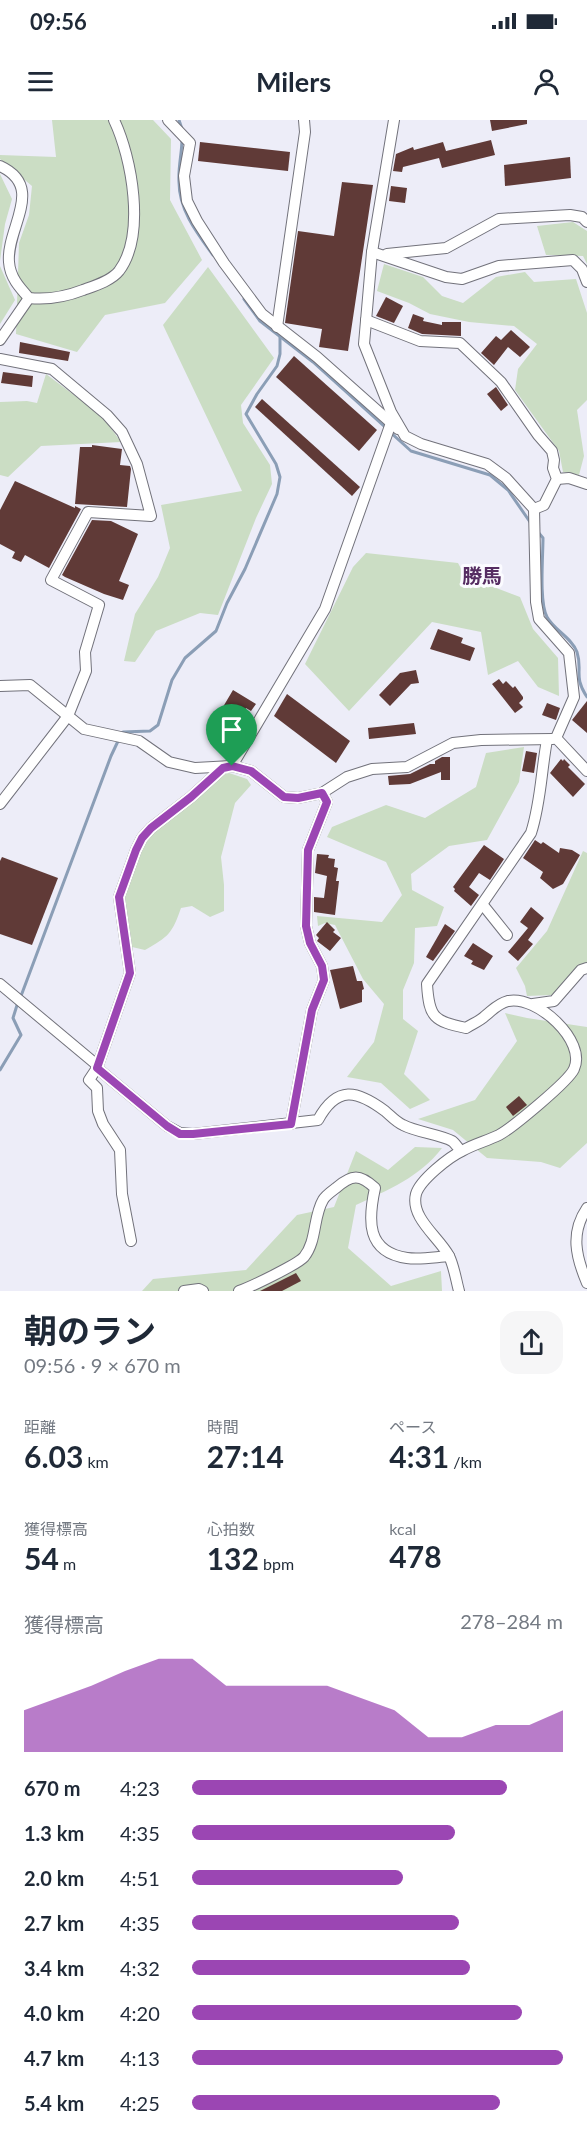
<!DOCTYPE html>
<html lang="ja">
<meta charset="utf-8">
<style>
:root{--surface:#fff;--page:#f6f6f7;--text:#1f2937;--muted:#747a83;--accent:#9b46b3}
body{margin:0;font-family:Lato,"Noto Sans JP",sans-serif;background:var(--page);color:var(--text);height:100vh;display:flex;flex-direction:column;font-size:22px;white-space:nowrap}
*{box-sizing:border-box;margin:0}
p{font-size:20px;color:var(--muted)}
.icon{flex:none;width:33px;height:33px;fill:none;stroke:currentColor;stroke-width:2;stroke-linecap:round;stroke-linejoin:round}
.map{position:relative;height:1171px;overflow:hidden}
.details{display:flex;flex-direction:column;background:var(--surface);flex:1}
.details>*{flex:none}
.pin{position:absolute;display:grid;place-items:center;width:51px;height:51px;color:#fff;margin:-62px -26px;border-radius:50% 50% 50% 0;rotate:-45deg;box-shadow:0 0 6px #0007}
.pin .icon{rotate:45deg}
.round{display:grid;place-items:center;flex:none;width:63px;height:63px;border-radius:18px;background:var(--page)}
.overview{display:flex;align-items:center;justify-content:space-between;height:102px;padding:0 24px}
h1{font-size:33px;font-weight:700;line-height:45px}
.metrics{display:grid;grid-template-columns:repeat(3,1fr);gap:9px;height:102px;padding:6px 24px}
.metrics div{display:grid;align-content:center}
.metrics b{font-size:30px;font-weight:700}
.metrics small{font-size:16px;font-weight:400}
.metrics p{font-size:16px}
.chart{height:168px;padding:12px 24px}
.chart p{display:flex;justify-content:space-between}
.chart svg{width:100%;height:108px;margin-top:6px;fill:var(--accent);opacity:.7}
ul{padding:0 24px;list-style:none;font-size:20px}
li{display:grid;grid-template-columns:96px 72px 1fr;align-items:center;height:45px}
li i{height:15px;border-radius:8px;background:var(--accent)}
.status{display:flex;justify-content:space-between;align-items:center;height:42px;padding:0 30px;background:var(--surface);direction:ltr}
.status svg{height:16px;fill:currentColor}
header{display:flex;justify-content:space-between;align-items:center;height:78px;padding:0 24px;background:var(--surface);font-size:27px;font-weight:700}
.map>svg:first-child{display:block}
.green{fill:#cbddc4}
.lines{fill:none;stroke-linecap:round;stroke-linejoin:round}
.stream{stroke:#8b9eb6;stroke-width:3}
.building{fill:#603a37}
.minor-casing{stroke:#72727b;stroke-width:12}
.minor{stroke:#fff;stroke-width:10}
.route-casing{stroke:#fff;stroke-width:12}
.route{stroke:#9b46b3;stroke-width:8}
.labels{text-anchor:middle;stroke-width:6;stroke-linejoin:round;paint-order:stroke}
.quarter-label{font-size:20px;font-weight:bold;fill:#562d62;stroke:#fbfbff}
</style>
<div class="status"><b>09:56</b><svg viewBox="0 0 49 12"><path d="M0 12V9h3v3zM5 12V6h3v6zM10 12V3h3v9zM15 12V0h3v12zM26 1h20v11H26zM47 4h2v5h-2z"/></svg></div>
<header><svg class="icon" aria-label="menu" viewBox="0 0 24 24"><path d="M4 6h16M4 12h16M4 18h16"/></svg>Milers<svg class="icon" aria-label="person" viewBox="0 0 24 24"><circle cx="12" cy="8" r="4"/><path d="M4 21q1-7 8-7t8 7"/></svg></header>
<div class="map">
<svg width="587" height="1171" viewBox="0 0 587 1171">
<rect width="100%" height="100%" fill="#ededf8"/>
<g class="green">
<polygon points="52,0 153,0 171,19 170,80 202,140 165,183 105,195 77,232 16,214 19,123 29,95 32,66 0,39 0,35 56,37"/>
<polygon points="0,54 12,79 5,104 0,141"/>
<polygon points="573,102 587,111 587,144 583,136 546,135 537,106"/>
<polygon points="384,144 423,157 442,176 463,183 496,157 525,152 534,162 576,159 587,193 587,280 577,290 584,336 579,355 563,352 559,331 515,270 518,249 537,224 514,206 469,202 430,194 409,183 377,171"/>
<polygon points="0,146 15,180 0,204"/>
<polygon points="208,147 274,238 241,285 243,303 270,345 272,364 256,398 218,495 200,493 156,511 135,542 124,541 135,494 158,457 170,428 161,385 242,371 163,205"/>
<polygon points="46,254 102,296 121,322 41,326 8,357 0,355 0,282 27,281 37,283"/>
<polygon points="366,433 458,443 465,456 520,477 533,509 558,538 559,576 538,567 518,541 488,555 481,512 432,502 349,591 305,544 353,447"/>
<polygon points="524,627 519,662 487,720 449,726 411,754 412,770 444,787 437,806 415,808 414,843 403,870 403,899 418,911 404,954 430,980 410,989 381,963 347,957 374,922 384,884 363,859 335,805 325,803 318,806 317,796 382,802 402,775 386,742 327,717 332,707 386,685 425,698 476,667 486,633"/>
<path d="M229 653 247 659 251 665 235 683 221 737 224 765V791L210 797 192 786 181 788C172 814 168 817 145 830L132 827 124 776 143 725 149 716 221 655Z"/>
<polygon points="583,731 587,733 587,843 553,875 527,876 525,866 516,848 547,811"/>
<polygon points="505,893 527,898 587,907 587,1023 560,1048 541,1042 487,1038 453,1010 418,999 475,980 517,921"/>
<path d="M415 1027 442 1028C420 1057 388 1070 356 1085L348 1128 391 1166 441 1151 442 1171H142L153 1159 246 1150 297 1095 334 1087 356 1031 388 1050Z"/>
</g>
<g class="lines">
<g class="stream">
<polyline points="179,0 182,9"/>
<path d="M182 19C182 33 178 47 179 62 179 90 197 113 213 135"/>
<polyline points="244,179 260,201 313,242 385,307"/>
<polyline points="390,312 411,331 490,355 508,370 530,402"/>
<path d="M538 412 543 418C543 437 539 482 547 497 554 510 572 518 577 532 583 551 573 556 587 577"/>
<polyline points="122,613 123,612 150,611 158,605 172,560 185,538 216,511 227,483 245,449 277,374 280,357 276,344 246,294 257,274 277,246 280,234 280,216"/>
<polyline points="21,876 111,636 119,619"/>
<polyline points="0,950 21,915 13,898 18,882"/>
</g>
</g>
<g class="building">
<polygon points="490,0 527,0 527,4 492,11"/>
<polygon points="491,20 495,35 442,48 439,38 403,47 402,52 393,51 396,34 413,27 414,30 443,22 446,31"/>
<polygon points="200,22 290,32 288,51 198,41"/>
<polygon points="570,37 571,58 505,66 504,45"/>
<polygon points="342,62 373,65 348,231 319,227 322,209 285,203 298,111 334,116"/>
<polygon points="391,66 407,68 405,83 389,81"/>
<polygon points="386,177 403,186 394,203 376,196"/>
<polygon points="413,194 424,198 423,201 442,205 442,202 461,202 461,216 422,214 408,208"/>
<polygon points="511,210 530,227 520,237 508,227 494,245 481,233 496,216 501,220"/>
<polygon points="20,222 70,232 68,241 19,233"/>
<polygon points="294,236 377,310 359,331 276,257"/>
<polygon points="3,252 33,256 32,267 1,263"/>
<polygon points="496,267 508,285 501,291 487,274"/>
<polygon points="262,279 360,367 352,376 255,287"/>
<polygon points="92,325 122,329 120,345 130,346 131,349 127,387 75,384 80,327 92,327"/>
<polygon points="15,361 75,388 75,386 81,389 49,448 25,435 21,442 12,438 15,432 0,424 0,390"/>
<polygon points="92,400 111,401 138,414 119,461 129,465 123,480 104,474 65,457 62,455"/>
<polygon points="438,509 463,518 461,523 475,528 470,541 430,529"/>
<polygon points="416,550 419,563 411,564 390,586 379,575 400,553"/>
<polygon points="499,559 503,564 506,561 513,568 515,566 523,577 523,579 519,583 523,587 515,593 492,564"/>
<polygon points="233,570 256,584 251,591 246,588 232,613 211,601 217,590 220,592"/>
<polygon points="287,574 350,621 336,643 274,596"/>
<polygon points="587,581 587,613 572,600"/>
<polygon points="547,583 560,588 556,600 542,595"/>
<polygon points="414,603 416,614 369,619 368,608"/>
<polygon points="526,631 537,633 534,653 522,651"/>
<polygon points="442,637 450,637 450,660 441,660 441,652 410,664 389,665 388,656 410,654 430,644 435,644 435,641"/>
<polygon points="561,639 563,641 564,639 570,645 568,647 585,664 573,677 550,653"/>
<polygon points="535,720 541,724 543,722 559,733 560,728 572,730 580,735 563,764 553,769 540,758 543,752 523,738"/>
<polygon points="484,725 504,739 490,760 479,753 469,767 479,775 471,786 454,771 455,769 453,767"/>
<polygon points="317,734 329,735 328,738 335,739 334,747 338,748 336,761 339,761 335,795 314,792 314,777 324,778 327,756 315,753"/>
<polygon points="2,737 58,758 32,825 0,814 0,741"/>
<polygon points="531,787 544,798 528,820 533,824 518,841 508,832 528,808 520,802"/>
<polygon points="327,802 335,810 333,812 341,818 330,831 317,821 319,818 316,815"/>
<polygon points="445,804 455,811 433,841 426,837"/>
<polygon points="473,823 493,836 484,850 471,844 473,841 464,836"/>
<polygon points="353,846 357,861 362,861 364,869 362,870 362,882 340,889 330,850"/>
<polygon points="519,976 527,985 513,996 506,987"/>
<polygon points="296,1153 301,1161 282,1171 260,1171"/>
</g>
<g class="lines">
<g class="minor-casing">
<g id="minor">
<polyline points="168,0 190,23 184,56 187,81 197,101 224,143 262,194 317,237 398,309"/>
<polyline points="394,0 372,132 364,224 391,292 405,316 421,324 487,344 506,358 534,389 536,482 539,499 569,533 574,577 556,618"/>
<path d="M0 46C46 67 6 108 9 142 10 157 19 167 29 178 48 180 65 177 83 170 94 166 111 161 119 151 146 115 132 38 114 0"/>
<polyline points="372,132 446,157 462,159 499,146 573,140 582,149 587,162"/>
<polyline points="387,134 446,128 499,99 570,95 582,97 587,102"/>
<polyline points="366,200 420,221 460,223 501,262 538,315 552,331 554,340 553,348 557,359 544,385 534,389"/>
<polyline points="277,207 305,12 304,0"/>
<polyline points="0,220 29,178"/>
<polyline points="0,239 52,249 107,295 122,312 137,344 151,396 88,392 51,460 99,485 85,532 86,551 68,596 0,684"/>
<polyline points="557,359 569,358 587,364"/>
<polyline points="0,566 30,565 84,609 139,621 169,642 195,648 232,646 251,651 284,677 298,678 322,673 347,657 372,649 407,647 453,623 481,620 553,619"/>
<polyline points="556,618 587,651"/>
<polyline points="232,646 325,489 391,303"/>
<polyline points="483,785 507,815"/>
<polyline points="0,864 97,945"/>
<polyline points="533,884 554,881 581,850 587,848"/>
<path d="M97 948 167 1006 180 1013 193 1014 318 1000C337 965 357 970 385 991 391 996 396 1002 403 1005 416 1012 442 1015 452 1021 455 1023 458 1028 461 1031"/>
<polyline points="291,1004 312,890 324,860 322,846 310,823 306,806 308,730 327,682 322,673"/>
<path d="M587 1088C570 1113 576 1137 587 1163"/>
<polyline points="131,1121 122,1074 120,1030 103,1004 98,991 97,968 89,960 97,948 130,853 119,777 136,730 142,718 151,708 191,677 223,648"/>
<polyline points="184,1171 199,1169 203,1171"/>
<path d="M239 1171C251 1167 298 1144 304 1137 317 1121 313 1097 323 1080 325 1076 332 1071 336 1068 352 1054 360 1054 375 1068 368 1100 366 1132 407 1138 420 1140 435 1137 449 1136"/>
<path d="M459 1171C456 1160 454 1146 449 1136 439 1117 410 1098 416 1074 420 1060 449 1037 462 1031 474 1024 487 1021 499 1015 512 1008 569 961 574 949 587 921 537 875 508 881 497 884 493 890 485 896 480 901 472 904 466 908 434 901 429 898 427 864L531 713C541 682 541 652 547 620"/>
</g>
</g>
<use href="#minor" class="minor"/>
</g>
<g class="lines">
<g class="route-casing">
<polygon id="route" points="232,646 251,651 284,677 298,678 322,673 327,682 308,730 306,806 310,823 322,846 324,860 312,890 291,1004 193,1014 180,1014 167,1006 97,948 130,853 119,777 136,730 142,718 151,708 191,677 223,648"/>
</g>
<use href="#route" class="route"/>
</g>
<g class="labels">
<g class="quarter-label">
<text x="482" y="463">勝馬</text>
</g>
</g>
</svg>
<div class="pin" style="left:232px;top:646px;background:#1e9e55"><svg class="icon" aria-label="arrive" viewBox="0 0 24 24"><path d="M6 21V4h12l-3 4 3 4H6"/></svg></div>
</div>
<section class="details">
<div class="overview"><div><h1>朝のラン</h1><p>09:56 · 9 × 670 m</p></div><a class="round"><svg class="icon" aria-label="share" viewBox="0 0 24 24"><path d="M12 15V3M7 8l5-5 5 5M5 13v7h14v-7"/></svg></a></div>
<div class="metrics">
<div><p>距離</p><b>6.03<small> km</small></b></div>
<div><p>時間</p><b>27:14</b></div>
<div><p>ペース</p><b>4:31<small> /km</small></b></div>
</div>
<div class="metrics">
<div><p>獲得標高</p><b>54<small> m</small></b></div>
<div><p>心拍数</p><b>132<small> bpm</small></b></div>
<div><p>kcal</p><b>478</b></div>
</div>
<div class="chart"><p><span>獲得標高</span>278–284 m</p>
<svg viewBox="0 0 160 44" preserveAspectRatio="none"><path d="M0 44V27L10 22L20 17L30 11L40 6L50 6L60 17L70 17L80 17L90 17L100 22L110 27L120 38L130 38L140 33L150 33L160 27V44z"/></svg>
</div>
<ul>
<li><b>670 m</b>4:23<i style="width:85%"></i></li>
<li><b>1.3 km</b>4:35<i style="width:71%"></i></li>
<li><b>2.0 km</b>4:51<i style="width:57%"></i></li>
<li><b>2.7 km</b>4:35<i style="width:72%"></i></li>
<li><b>3.4 km</b>4:32<i style="width:75%"></i></li>
<li><b>4.0 km</b>4:20<i style="width:89%"></i></li>
<li><b>4.7 km</b>4:13<i style="width:100%"></i></li>
<li><b>5.4 km</b>4:25<i style="width:83%"></i></li>
</ul>
</section>
